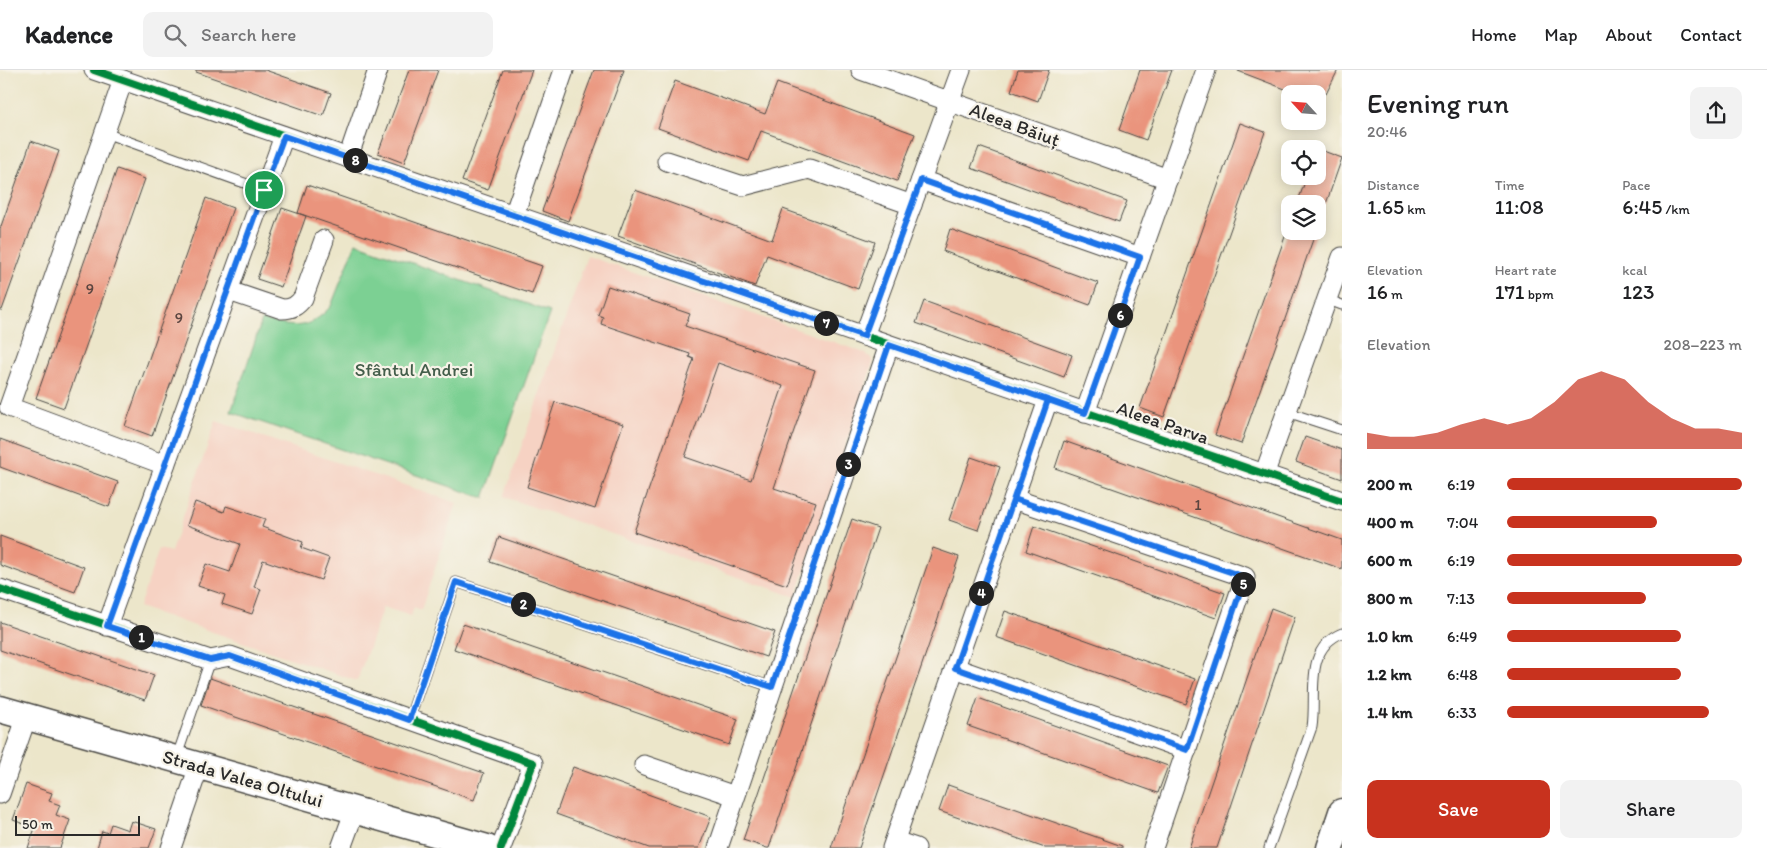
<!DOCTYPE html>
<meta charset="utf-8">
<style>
:root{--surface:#fff;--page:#f2f2f2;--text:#202124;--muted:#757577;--line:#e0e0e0;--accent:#c8321e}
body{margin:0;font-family:Itim,sans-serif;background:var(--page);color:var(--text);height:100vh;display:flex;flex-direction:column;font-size:19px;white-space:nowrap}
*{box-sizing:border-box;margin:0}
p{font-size:16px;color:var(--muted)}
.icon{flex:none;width:28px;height:28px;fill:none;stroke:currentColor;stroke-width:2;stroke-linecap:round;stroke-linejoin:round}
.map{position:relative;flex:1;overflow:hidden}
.details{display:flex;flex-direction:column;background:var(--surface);width:425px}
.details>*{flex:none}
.needle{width:32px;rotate:296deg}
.buttons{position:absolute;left:1281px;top:15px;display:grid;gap:10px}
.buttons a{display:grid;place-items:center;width:45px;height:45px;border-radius:10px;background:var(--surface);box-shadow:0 2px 12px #0003;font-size:25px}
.scale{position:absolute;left:15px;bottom:12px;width:125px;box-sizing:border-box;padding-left:5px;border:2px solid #2b2b2b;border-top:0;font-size:14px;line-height:18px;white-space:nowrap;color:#2b2b2b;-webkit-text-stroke:4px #f7f3e8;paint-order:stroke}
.pin{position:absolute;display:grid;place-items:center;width:42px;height:42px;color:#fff;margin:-21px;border:2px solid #fff;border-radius:50%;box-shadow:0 1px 5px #0007}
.km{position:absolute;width:25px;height:25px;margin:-12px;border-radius:50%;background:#222;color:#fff;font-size:14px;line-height:25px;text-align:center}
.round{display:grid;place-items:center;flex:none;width:52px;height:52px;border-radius:10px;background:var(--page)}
.head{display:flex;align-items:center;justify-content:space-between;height:85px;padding:0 25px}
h1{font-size:28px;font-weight:600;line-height:38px}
.figures{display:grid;grid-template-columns:repeat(3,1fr);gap:8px;height:85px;padding:5px 25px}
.figures div{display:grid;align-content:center}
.figures b{font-size:21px;font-weight:600}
.figures small{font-size:14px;font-weight:400}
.figures p{font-size:14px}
.chart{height:140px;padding:10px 25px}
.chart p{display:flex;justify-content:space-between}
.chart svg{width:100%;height:90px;margin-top:5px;fill:var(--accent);opacity:.7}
.action{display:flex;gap:10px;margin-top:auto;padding:10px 25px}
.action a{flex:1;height:58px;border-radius:10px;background:var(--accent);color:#fff;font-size:20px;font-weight:600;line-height:58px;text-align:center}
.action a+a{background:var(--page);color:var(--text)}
ul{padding:0 25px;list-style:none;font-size:16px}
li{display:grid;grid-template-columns:80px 60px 1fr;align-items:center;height:38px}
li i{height:12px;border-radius:6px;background:var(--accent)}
header{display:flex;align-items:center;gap:30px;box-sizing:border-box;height:70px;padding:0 25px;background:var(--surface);border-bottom:1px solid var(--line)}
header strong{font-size:24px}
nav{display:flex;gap:28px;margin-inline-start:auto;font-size:18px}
.search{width:350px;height:45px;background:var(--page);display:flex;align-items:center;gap:12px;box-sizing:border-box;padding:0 18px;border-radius:10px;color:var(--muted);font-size:19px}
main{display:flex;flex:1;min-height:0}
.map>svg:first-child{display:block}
.built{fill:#f6d2c3}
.green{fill:#7bd093;stroke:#537e5f}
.building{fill:#ea947d;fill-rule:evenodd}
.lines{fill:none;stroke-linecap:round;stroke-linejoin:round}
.lane-casing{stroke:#484743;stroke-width:11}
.street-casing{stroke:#484743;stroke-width:21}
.secondary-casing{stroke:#484743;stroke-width:29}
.lane{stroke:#fff;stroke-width:9}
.street{stroke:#fff;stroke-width:19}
.secondary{stroke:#fff;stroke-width:26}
.cycleway-casing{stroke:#f7f3e8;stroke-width:11}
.cycleway{stroke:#00873e;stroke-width:8}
.route-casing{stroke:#fff;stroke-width:10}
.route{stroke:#1a73e8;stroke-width:6}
.labels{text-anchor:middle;stroke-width:4.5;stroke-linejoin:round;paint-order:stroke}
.number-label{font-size:16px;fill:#5b4540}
.street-label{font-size:19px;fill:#2b2b2b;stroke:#f7f3e8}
.park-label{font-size:19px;fill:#435d4a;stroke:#f7f3e8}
</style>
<header>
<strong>Kadence</strong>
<div class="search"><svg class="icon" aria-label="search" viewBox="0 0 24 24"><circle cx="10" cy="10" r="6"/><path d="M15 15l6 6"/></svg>Search here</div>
<nav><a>Home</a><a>Map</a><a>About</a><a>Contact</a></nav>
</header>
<main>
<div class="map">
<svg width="1342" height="778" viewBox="0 0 1342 778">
<rect width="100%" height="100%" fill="#f7f3e8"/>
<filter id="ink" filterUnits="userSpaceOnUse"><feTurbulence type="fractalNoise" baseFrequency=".02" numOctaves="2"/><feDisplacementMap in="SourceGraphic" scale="10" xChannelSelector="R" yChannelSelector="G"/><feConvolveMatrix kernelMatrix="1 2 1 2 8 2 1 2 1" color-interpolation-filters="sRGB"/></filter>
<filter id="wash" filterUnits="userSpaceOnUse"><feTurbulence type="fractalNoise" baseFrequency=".0096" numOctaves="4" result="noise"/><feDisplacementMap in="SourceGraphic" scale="20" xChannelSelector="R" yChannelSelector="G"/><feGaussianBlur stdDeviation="1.12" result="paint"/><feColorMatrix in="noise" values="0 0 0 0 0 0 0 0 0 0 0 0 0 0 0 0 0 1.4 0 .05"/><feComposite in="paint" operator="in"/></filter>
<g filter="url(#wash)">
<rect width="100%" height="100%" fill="#ece6ca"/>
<g class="built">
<polygon points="587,186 865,283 871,288 873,292 796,527 504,427"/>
<polygon points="216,351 457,433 421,540 414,537 411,546 383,537 357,611 139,537 159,479 171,482"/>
</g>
<path class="green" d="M356 173 550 242 484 428 231 342 262 250C292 257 308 262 331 236Z"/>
<g id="blocks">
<g class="building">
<polygon points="196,0 265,0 331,23 323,46 196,2"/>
<polygon points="409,0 438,0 404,93 378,83"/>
<polygon points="503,0 532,0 488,120 462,111"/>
<polygon points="594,0 624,0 568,151 542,141"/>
<polygon points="1018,0 1049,0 1038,31 1011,21"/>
<polygon points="1140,0 1172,0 1146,70 1119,60"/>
<polygon points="1238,0 1338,0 1326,24 1298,24 1238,1"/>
<polygon points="675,11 765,44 777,13 915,64 897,111 761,61 749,91 658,58"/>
<polygon points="1240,53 1265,62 1164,347 1140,338"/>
<polygon points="31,71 59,81 2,240 0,240 0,159"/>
<polygon points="979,77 1127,131 1119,152 971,98"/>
<polygon points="1318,79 1342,88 1326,134 1297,134 1307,106 1318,106"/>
<polygon points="117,99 145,109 64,338 36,328"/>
<polygon points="307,115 542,196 532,224 298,143"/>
<polygon points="635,120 772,170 783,139 875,172 858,219 767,185 755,216 618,166"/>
<polygon points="206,128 233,138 152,366 125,356"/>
<polygon points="282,138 306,146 281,217 257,209"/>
<polygon points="950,159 1098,213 1090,235 943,181"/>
<polygon points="1287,161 1316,161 1241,374 1215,365"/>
<path d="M608 216 690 244 685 256 815 300 774 418 816 432 787 515 634 462 694 289 689 287 690 284 601 254 603 247 598 245ZM718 293 783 316 751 410 685 387Z"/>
<polygon points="924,231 1072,285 1064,307 916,253"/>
<polygon points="555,332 623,354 595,439 527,417"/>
<polygon points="1305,367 1342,380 1342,409 1296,392"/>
<polygon points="0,369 118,412 109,437 0,397"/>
<polygon points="1064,371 1342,470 1342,499 1055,398"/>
<polygon points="971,387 1000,397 978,460 949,450"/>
<polygon points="195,432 224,442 226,436 265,449 262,457 303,472 301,478 329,488 321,510 263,490 254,517 261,519 252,544 222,534 225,525 198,516 206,494 230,502 240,474 187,455"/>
<polygon points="852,449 878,458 769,778 767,778 743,770"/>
<polygon points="1034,456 1225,523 1216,548 1026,481"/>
<polygon points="0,466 84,497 75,522 0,495"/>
<polygon points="499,467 775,562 766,587 490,492"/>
<polygon points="933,478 959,487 859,778 831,778"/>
<polygon points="1271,538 1295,547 1217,778 1189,778"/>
<polygon points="1005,541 1195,609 1186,634 996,567"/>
<polygon points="0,552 154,605 145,630 0,580"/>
<polygon points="463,554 738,649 729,675 454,579"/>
<polygon points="210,608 484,703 474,730 201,635"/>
<polygon points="978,628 1168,696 1158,723 968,656"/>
<polygon points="573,697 711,747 699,778 649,778 556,744"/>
<polygon points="26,714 52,723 49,731 60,735 56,745 70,750 60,778 28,778 35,758 13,750"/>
<polygon points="948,715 1122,776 1122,778 1045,778 939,741"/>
<polygon points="131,751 156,759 149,778 97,778 102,761 108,763 111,754 128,760"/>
</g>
</g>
</g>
<g filter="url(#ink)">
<use href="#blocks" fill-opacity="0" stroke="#484743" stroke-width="1"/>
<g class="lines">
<g class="lane-casing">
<g id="lane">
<polyline points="105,63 264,120"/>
<polyline points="1326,229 1342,235"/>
<polyline points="1287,342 1342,360"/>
<polyline points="409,650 456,512 772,617"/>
<polyline points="177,686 210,590"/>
<path d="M1269 778 1312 657C1317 625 1303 579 1342 563"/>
</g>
</g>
<g class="street-casing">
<g id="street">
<polyline points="94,0 1342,431"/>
<polyline points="861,0 1168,109"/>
<polyline points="123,10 9,337 165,395"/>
<polyline points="348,88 378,0"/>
<polyline points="667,91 743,116 809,99 912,135"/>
<polyline points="921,110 1140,187"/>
<polyline points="514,145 564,0"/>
<path d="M229 221 282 239C292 239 297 236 303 228L324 170"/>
<polyline points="864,266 961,0"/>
<polyline points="1085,343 1206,0"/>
<polyline points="1264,405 1342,187"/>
<polyline points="1014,429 1245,507 1153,778"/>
<polyline points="0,519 210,590 230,586 533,693 501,778"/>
<polyline points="107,556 284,66"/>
<polyline points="955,598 1187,680"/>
<polyline points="644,695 735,726"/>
<polyline points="0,724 27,646"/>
<polyline points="895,771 916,778"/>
<polyline points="171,778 199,696"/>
<polyline points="341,778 355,740"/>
<polyline points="718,778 889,275"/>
<polyline points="892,778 1048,330"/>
</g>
</g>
<g class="secondary-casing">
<g id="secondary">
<polyline points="0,639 487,778"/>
<polyline points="1330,778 1342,742"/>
</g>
</g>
<use href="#lane" class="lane"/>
<use href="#street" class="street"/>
<use href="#secondary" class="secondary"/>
<g class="cycleway-casing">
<g id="cycleway">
<polyline points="94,0 1342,431"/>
<polyline points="0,519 210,590 230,586 533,693 501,778"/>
</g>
</g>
<use href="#cycleway" class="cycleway"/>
</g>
</g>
<g class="lines" filter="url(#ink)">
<g class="route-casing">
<polyline id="route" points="264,120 107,556 210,590 230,586 409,650 456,512 772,617 889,275 1048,330 955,598 1187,680 1245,507 1014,429 1048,330 1085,343 1140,187 921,110 864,266 284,66 264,120"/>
</g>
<use href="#route" class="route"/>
</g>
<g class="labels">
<g class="number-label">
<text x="90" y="224">9</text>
<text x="179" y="253">9</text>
<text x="1198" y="440">1</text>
</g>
<g class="street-label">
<text transform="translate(1015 54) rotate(20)" y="7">Aleea Băiuț</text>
<text transform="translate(1163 352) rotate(19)" y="7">Aleea Parva</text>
<text transform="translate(243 708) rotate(16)" y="7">Strada Valea Oltului</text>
</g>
<g class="park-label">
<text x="414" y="306">Sfântul Andrei</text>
</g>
</g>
</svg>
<div class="buttons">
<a><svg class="needle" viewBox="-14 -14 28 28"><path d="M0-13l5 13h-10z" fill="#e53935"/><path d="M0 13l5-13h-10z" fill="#757577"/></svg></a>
<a><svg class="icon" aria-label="locate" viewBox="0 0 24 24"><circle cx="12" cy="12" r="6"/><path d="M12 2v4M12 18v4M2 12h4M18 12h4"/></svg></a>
<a><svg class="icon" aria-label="layers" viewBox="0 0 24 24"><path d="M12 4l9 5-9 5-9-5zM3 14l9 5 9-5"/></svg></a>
</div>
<div class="scale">50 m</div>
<div class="pin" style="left:264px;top:120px;background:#1e9e55"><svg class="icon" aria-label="arrive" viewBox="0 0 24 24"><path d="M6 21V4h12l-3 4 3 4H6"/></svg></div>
<b class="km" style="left:141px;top:567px">1</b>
<b class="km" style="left:523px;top:534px">2</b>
<b class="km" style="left:848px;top:394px">3</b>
<b class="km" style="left:981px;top:523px">4</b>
<b class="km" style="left:1243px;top:514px">5</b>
<b class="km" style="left:1120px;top:245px">6</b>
<b class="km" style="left:826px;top:253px">7</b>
<b class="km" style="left:355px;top:90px">8</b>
</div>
<section class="details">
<div class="head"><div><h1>Evening run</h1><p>20:46</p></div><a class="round"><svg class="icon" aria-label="share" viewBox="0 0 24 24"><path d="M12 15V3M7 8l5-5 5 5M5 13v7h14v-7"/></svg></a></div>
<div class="figures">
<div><p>Distance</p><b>1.65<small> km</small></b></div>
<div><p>Time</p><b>11:08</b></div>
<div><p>Pace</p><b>6:45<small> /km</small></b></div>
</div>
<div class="figures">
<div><p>Elevation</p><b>16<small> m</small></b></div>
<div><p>Heart rate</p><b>171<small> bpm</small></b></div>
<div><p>kcal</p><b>123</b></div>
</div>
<div class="chart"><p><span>Elevation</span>208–223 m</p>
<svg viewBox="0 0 160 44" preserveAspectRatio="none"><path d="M0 44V36L10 38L20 38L30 36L40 32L50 29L60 32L70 29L80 21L90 10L100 6L110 10L120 21L130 29L140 34L150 34L160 36V44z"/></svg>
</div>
<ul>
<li><b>200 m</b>6:19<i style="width:100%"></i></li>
<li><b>400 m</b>7:04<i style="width:64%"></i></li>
<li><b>600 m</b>6:19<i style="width:100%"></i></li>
<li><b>800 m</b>7:13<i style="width:59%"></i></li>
<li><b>1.0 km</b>6:49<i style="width:74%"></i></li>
<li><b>1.2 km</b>6:48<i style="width:74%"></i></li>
<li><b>1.4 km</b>6:33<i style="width:86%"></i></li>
</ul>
<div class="action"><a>Save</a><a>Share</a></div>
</section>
</main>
